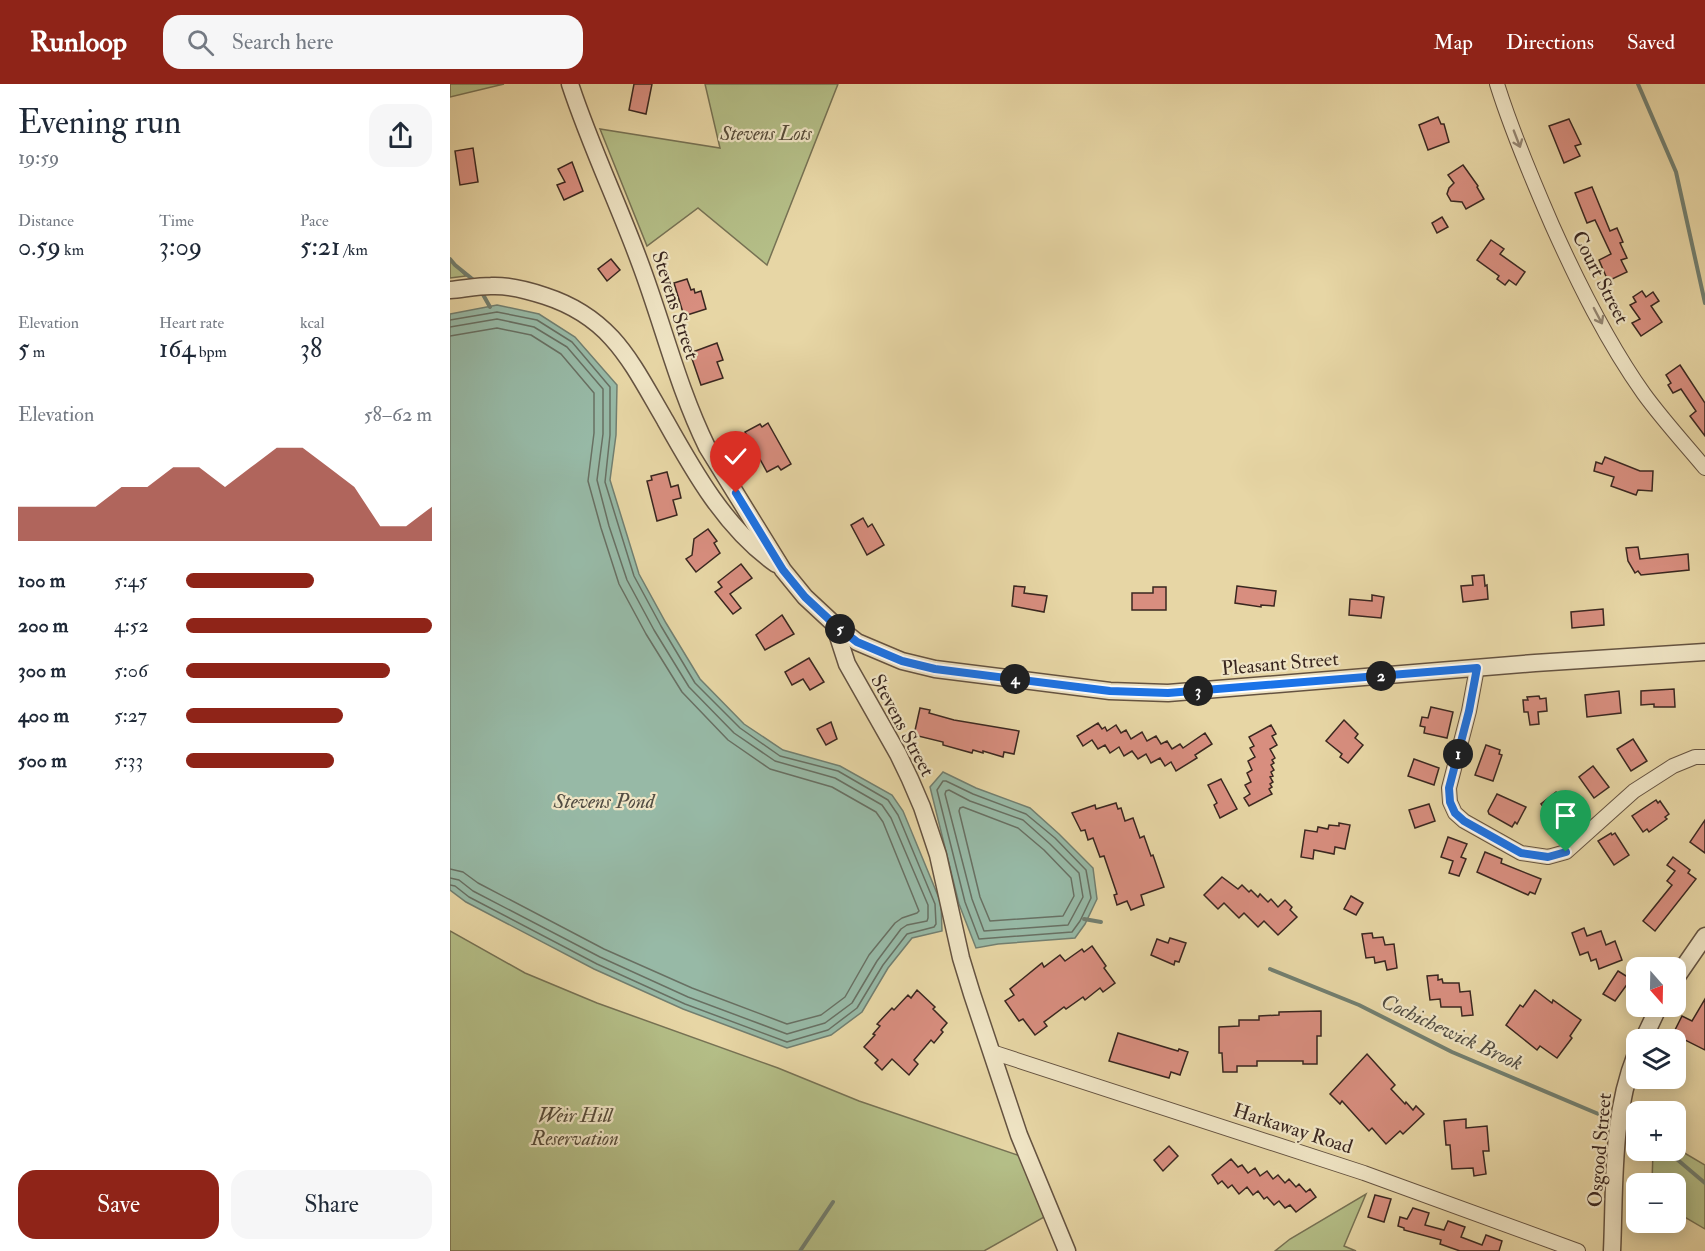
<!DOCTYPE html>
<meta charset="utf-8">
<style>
:root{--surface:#fff;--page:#f6f6f7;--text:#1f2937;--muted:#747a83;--accent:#8f2418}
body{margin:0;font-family:"IM FELL Double Pica",serif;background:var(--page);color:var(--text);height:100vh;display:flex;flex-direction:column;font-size:22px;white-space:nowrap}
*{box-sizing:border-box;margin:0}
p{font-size:20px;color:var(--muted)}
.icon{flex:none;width:33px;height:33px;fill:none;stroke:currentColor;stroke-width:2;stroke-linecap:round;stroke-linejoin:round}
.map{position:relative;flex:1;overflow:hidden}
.sheet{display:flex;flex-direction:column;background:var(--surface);width:450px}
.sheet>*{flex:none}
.needle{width:39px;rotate:160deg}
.tools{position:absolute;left:1176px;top:873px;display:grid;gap:12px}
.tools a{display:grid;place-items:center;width:60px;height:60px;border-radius:12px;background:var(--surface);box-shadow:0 3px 15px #0003;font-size:30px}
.pin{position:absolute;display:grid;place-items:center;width:51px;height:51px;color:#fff;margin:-62px -26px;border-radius:50% 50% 50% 0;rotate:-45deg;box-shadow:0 0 6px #0007}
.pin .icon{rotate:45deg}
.km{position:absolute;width:30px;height:30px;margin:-15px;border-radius:50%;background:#222;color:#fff;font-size:16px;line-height:30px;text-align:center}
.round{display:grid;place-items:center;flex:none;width:63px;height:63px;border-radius:18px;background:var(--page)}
.overview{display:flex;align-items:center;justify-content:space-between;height:102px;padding:0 18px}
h1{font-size:33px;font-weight:600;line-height:45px}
.metrics{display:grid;grid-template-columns:repeat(3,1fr);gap:9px;height:102px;padding:6px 18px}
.metrics div{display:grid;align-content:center}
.metrics b{font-size:26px;font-weight:600}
.metrics small{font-size:16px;font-weight:400}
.metrics p{font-size:16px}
.chart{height:168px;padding:12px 18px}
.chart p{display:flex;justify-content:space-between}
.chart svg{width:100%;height:108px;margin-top:6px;fill:var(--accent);opacity:.7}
.button{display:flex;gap:12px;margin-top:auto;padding:12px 18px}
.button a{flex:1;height:69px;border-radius:18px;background:var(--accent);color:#fff;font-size:24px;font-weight:600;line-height:69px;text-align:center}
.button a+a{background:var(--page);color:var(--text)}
ul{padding:0 18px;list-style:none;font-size:20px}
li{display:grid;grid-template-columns:96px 72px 1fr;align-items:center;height:45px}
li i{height:15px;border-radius:8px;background:var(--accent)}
header{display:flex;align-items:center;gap:36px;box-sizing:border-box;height:84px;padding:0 30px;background:var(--accent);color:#fff}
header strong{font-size:28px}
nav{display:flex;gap:33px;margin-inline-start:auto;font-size:21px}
.search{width:420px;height:54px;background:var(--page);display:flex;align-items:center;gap:15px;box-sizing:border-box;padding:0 21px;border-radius:18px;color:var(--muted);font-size:22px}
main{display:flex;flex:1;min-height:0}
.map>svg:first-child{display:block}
.green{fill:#b4be87;stroke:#777254;stroke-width:1.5}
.water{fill:#97b9a6;stroke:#727f70;stroke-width:1.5}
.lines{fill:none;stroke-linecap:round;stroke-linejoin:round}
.shore{stroke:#687063;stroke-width:1.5}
.stream{stroke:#727f70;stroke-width:4}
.building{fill:#d88e7f;stroke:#3a2720;stroke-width:1.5}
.minor-casing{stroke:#655341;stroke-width:16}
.tertiary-casing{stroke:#655341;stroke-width:19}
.minor{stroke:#efe4c4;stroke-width:14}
.tertiary{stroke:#efe4c4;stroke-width:16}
.oneway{stroke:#948672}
.route-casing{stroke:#fff;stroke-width:12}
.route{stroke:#1a73e8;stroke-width:8}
.labels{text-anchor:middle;stroke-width:4.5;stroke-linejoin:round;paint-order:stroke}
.park-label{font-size:20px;font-style:italic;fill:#584d3a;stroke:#efe4c4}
.street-label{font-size:20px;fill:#3a2720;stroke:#efe4c4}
.water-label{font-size:21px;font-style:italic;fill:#514c42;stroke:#efe4c4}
</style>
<header>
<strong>Runloop</strong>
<div class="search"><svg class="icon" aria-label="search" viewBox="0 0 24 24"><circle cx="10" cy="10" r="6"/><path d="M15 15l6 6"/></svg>Search here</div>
<nav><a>Map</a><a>Directions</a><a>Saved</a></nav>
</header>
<main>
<section class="sheet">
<div class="overview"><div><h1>Evening run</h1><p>19:59</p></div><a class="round"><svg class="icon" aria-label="share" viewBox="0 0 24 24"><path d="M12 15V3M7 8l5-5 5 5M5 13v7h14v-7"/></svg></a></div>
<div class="metrics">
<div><p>Distance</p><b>0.59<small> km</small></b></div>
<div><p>Time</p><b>3:09</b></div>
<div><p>Pace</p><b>5:21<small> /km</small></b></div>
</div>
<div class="metrics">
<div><p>Elevation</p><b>5<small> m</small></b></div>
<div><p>Heart rate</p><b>164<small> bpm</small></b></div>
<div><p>kcal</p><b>38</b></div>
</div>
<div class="chart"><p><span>Elevation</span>58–62 m</p>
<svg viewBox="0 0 160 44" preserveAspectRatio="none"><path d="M0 44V30L10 30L20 30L30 30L40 22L50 22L60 14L70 14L80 22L90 14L100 6L110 6L120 14L130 22L140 38L150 38L160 30V44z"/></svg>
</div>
<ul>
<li><b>100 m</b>5:45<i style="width:52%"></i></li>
<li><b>200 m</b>4:52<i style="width:100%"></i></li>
<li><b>300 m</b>5:06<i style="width:83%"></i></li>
<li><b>400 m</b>5:27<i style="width:64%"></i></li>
<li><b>500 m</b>5:33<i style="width:60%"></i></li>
</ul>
<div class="button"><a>Save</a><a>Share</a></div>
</section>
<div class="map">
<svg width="1255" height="1167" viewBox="0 0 1255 1167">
<rect width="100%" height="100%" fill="#e7d6a5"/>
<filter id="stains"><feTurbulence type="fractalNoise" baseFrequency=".00333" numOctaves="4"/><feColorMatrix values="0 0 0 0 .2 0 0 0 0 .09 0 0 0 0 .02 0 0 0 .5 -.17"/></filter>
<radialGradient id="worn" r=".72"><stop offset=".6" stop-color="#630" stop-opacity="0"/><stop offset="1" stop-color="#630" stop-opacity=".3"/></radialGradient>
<g class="green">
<polygon points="0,0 54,0 0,13"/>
<polygon points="255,0 388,0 317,181 248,124 197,162 150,45 270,64"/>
<polygon points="0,176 16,192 0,194"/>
<polygon points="0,847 75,889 147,919 328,984 409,1017 573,1073 596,1132 534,1167 0,1167"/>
<polygon points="1226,1064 1255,1081 1255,1145 1226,1128 1226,1100 1202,1099 1203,1067 1226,1066"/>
<polygon points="916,1110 894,1162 906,1167 825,1167 840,1155"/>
</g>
<g class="water">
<polygon points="47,221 89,230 125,253 167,301 166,351 160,396 189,490 216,539 250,595 294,640 333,666 390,682 442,711 453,727 491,819 492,847 462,854 438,884 412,928 381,951 337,964 233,925 144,885 16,818 0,806 0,230"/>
<polygon points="493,688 526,704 580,724 609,750 643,784 647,815 635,840 625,854 548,860 526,864 509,820 480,703"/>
</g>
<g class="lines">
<g class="shore">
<polyline points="0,236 47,228 87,236 122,258 160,303 160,351 155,398 184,492 211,542 245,599 290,644 330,672 388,687 438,716 448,731 485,820 486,840 484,843 457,850 433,881 407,924 378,946 337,958 235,920 147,880 19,813 5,802 0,801"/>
<polyline points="0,243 47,235 84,243 117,263 153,305 153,350 147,396 159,442 177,496 204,546 239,603 284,649 325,677 385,694 432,721 441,734 478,821 478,834 477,837 457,841 451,845 427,877 402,919 375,939 337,950 238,913 150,873 23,807 9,796 0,794"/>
<polyline points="0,252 47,244 81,251 111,270 144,309 144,349 138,397 151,444 169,500 196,550 232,608 278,656 320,685 382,703 426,728 433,738 469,827 467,829 452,834 445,839 419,871 395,913 371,931 337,940 242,904 154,865 28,799 13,788 0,785"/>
<polygon points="493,697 496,697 523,710 576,730 605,754 636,786 641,814 630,837 622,848 529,855 515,818 487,706"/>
<polygon points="496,707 499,706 520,717 573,736 600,760 629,789 633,813 618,841 534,847 522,815 495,710"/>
<polygon points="513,723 568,744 594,766 621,794 624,812 613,832 540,837 530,813 509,727 510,724"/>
</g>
<g class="stream">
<polyline points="1188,0 1226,88 1255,219"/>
<polyline points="0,175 5,181 26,198"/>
<polyline points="31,207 40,223"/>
<polyline points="634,835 651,838"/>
<polyline points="820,885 909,921 1002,968 1165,1037"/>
<polyline points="1183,1044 1186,1046"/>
<polyline points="1216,1066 1255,1099"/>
<polyline points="350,1167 383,1118"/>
</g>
</g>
<g class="building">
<polygon points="184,0 202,0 196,30 179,26"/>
<polygon points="988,33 991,40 994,40 999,58 978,66 969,41"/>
<polygon points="1119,35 1131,60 1125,62 1130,72 1114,79 1099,42"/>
<polygon points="23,64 28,98 10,101 5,67"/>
<polygon points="122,78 133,107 114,116 107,101 115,98 108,85"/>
<polygon points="1013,81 1028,102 1027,103 1034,115 1016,125 1012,118 1001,117 997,110 999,104 1004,99 998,91"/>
<polygon points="1142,103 1160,147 1167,144 1173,158 1170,159 1177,174 1171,176 1177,188 1158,197 1149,176 1161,170 1145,136 1137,139 1125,109"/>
<polygon points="992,133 998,143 987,149 982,139"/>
<polygon points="1041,156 1054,165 1050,170 1075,188 1066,201 1059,196 1055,201 1047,195 1049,192 1027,176"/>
<polygon points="161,175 170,186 157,197 148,185"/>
<polygon points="237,195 241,206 244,205 245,209 251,207 256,225 234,232 224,199"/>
<polygon points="1192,207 1196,213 1203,208 1209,217 1201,222 1212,238 1191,252 1182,239 1190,235 1180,221 1186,218 1183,213"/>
<polygon points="267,259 273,276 267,278 273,294 251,301 240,269"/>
<polygon points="1230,281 1255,319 1255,352 1240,332 1246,327 1231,305 1223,309 1218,301 1221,299 1216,291"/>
<polygon points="318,339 341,380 331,386 328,382 317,388 295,348 310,340 312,343"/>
<polygon points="1155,373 1190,387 1203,387 1202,407 1188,406 1186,411 1161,402 1164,393 1144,387 1146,378 1152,380"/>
<polygon points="217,388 221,403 228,401 231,414 223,416 227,431 207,437 197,397 202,396 201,392"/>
<polygon points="413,434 418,443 422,440 434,461 417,471 401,441"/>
<polygon points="258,445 267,457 264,459 270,469 246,488 236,475 242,471 244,455"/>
<polygon points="1188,463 1190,475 1238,470 1239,486 1191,491 1188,487 1185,489 1178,477 1176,464"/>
<polygon points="291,480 302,494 280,510 291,524 283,530 265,508 272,503 268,498"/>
<polygon points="1034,491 1035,502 1037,501 1038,515 1013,518 1011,502 1023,501 1022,492"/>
<polygon points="564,502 575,503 574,509 597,512 594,528 562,522"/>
<polygon points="787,502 826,507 824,522 811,521 811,523 785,519"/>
<polygon points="703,503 716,503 716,526 682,526 682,509 703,509"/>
<polygon points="922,511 934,513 931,534 899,531 900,515 922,517"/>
<polygon points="1153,525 1154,541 1122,544 1121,528"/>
<polygon points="332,531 344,550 315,566 306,551"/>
<polygon points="359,574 374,598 360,606 353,595 342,601 335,588"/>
<polygon points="1224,605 1225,623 1204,623 1204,620 1191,621 1191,607"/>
<polygon points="1169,607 1171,629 1137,633 1135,611"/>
<polygon points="1089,612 1090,615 1096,614 1097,627 1088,628 1089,640 1080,641 1078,628 1074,628 1073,616 1078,616 1077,613"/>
<polygon points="981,623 1003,628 997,654 974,649 975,643 970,642 972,633 978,634"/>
<polygon points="470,624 480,626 479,629 504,636 569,647 564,670 554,668 553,673 533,667 533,669 523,666 522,669 493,661 493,658 464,651"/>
<polygon points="894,636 908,650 905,654 913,661 898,679 890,673 892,670 876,657"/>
<polygon points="381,638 387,655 376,661 367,645"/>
<polygon points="648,639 652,645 655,643 657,647 666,641 671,649 676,646 681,655 692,648 697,657 706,652 711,660 717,657 722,665 730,660 733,664 755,649 762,660 745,671 747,674 726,687 721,678 715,682 710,674 701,679 696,670 688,675 682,667 674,672 669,663 660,669 655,661 648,665 642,656 633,662 627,652"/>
<polygon points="821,641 826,650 822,652 827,661 820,665 825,674 822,676 824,679 821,681 824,686 821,688 823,692 820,693 823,698 820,700 822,703 819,705 822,710 799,722 794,714 800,710 795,701 801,698 797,689 802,686 798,677 805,673 800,664 804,662 799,653"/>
<polygon points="1183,655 1197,677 1181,687 1167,665"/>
<polygon points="1036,661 1050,666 1049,670 1052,671 1043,697 1025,691"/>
<polygon points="964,675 989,684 984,701 958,692"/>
<polygon points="1143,682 1159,703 1144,714 1129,693"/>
<polygon points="771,695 787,725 770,734 764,721 767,719 758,701"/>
<polygon points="1106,708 1121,729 1107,741 1091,720"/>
<polygon points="1047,710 1076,723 1067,740 1065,738 1062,743 1039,730 1038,727"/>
<polygon points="1206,716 1208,719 1210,717 1219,730 1215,733 1217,735 1199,748 1197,745 1193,748 1182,732"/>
<polygon points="666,719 668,725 671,724 675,737 683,734 690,754 694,752 701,772 703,771 714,803 691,811 694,821 681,826 677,817 667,821 664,811 667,810 654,772 650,773 643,754 638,756 635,746 631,747 622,729 645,721 646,725"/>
<polygon points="979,720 985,737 965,744 959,726"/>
<polygon points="1255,736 1255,769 1240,758"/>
<polygon points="889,739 900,741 895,765 885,763 884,770 864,766 863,775 851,773 855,746 867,748 868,743 878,745 879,741 889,742"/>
<polygon points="1161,749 1162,751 1165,749 1179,771 1164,781 1148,757"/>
<polygon points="998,753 1017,760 1011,773 1016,775 1009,792 999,789 1003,777 991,773"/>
<polygon points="1035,768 1052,775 1051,779 1091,795 1085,810 1080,808 1078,811 1027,788"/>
<polygon points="1223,773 1240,786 1238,789 1246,795 1205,847 1193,837 1222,801 1217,797 1225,787 1217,781"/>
<polygon points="772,793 788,805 792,801 799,808 801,806 808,813 810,810 818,818 821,815 828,823 835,816 842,823 840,826 847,833 828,851 814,837 808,843 794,829 789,834 774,819 768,825 754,811"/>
<polygon points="901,812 913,819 906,831 894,825"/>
<polygon points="1134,844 1137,852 1151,847 1156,861 1165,857 1172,876 1149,885 1146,875 1141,877 1138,868 1130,871 1122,849"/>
<polygon points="922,849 923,854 933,853 935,861 944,860 947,884 937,886 935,877 925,879 924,873 916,874 912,850"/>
<polygon points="720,854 736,859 729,878 725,877 724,881 701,871 707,855 718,859"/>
<polygon points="642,862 656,882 654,884 665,899 653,908 650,904 635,916 633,913 616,925 614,923 594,938 597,942 585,951 573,935 569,937 555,917 564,911 560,905 592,879 594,883 610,871 615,877 632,865 634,868"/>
<polygon points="1168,887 1181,895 1165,917 1153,910"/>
<polygon points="988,891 988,896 992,895 993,899 1009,899 1010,908 1020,907 1023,931 1012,932 1011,923 991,923 990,915 980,916 977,892"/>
<polygon points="467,906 485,923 483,925 497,939 491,946 493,948 484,959 481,956 464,976 468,980 459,991 442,975 432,986 425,979 428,976 414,963 425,951 423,950 430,942 427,940 442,924 444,926 458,911 461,914"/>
<polygon points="1085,906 1102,919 1103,916 1131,936 1120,952 1122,954 1107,974 1090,962 1087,966 1056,941 1070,921 1073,923"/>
<polygon points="1255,915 1255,966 1223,950 1232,932 1242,937"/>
<polygon points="871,927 871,952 867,952 867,980 853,980 853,977 807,977 807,982 787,982 787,988 773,988 772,969 769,969 769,943 789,942 789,936 809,936 809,932 829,931 829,928"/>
<polygon points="668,949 728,967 729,965 738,968 730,991 721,988 719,994 659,977"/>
<polygon points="917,970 945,1001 941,1005 955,1020 956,1018 963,1026 966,1022 974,1030 953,1050 950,1047 936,1060 922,1044 919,1047 892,1017 890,1020 880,1010"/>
<polygon points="1016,1035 1016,1044 1037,1042 1039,1067 1033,1067 1036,1090 1024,1092 1023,1084 1002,1085 1000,1061 996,1061 994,1037"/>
<polygon points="719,1062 728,1072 713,1087 704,1076"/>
<polygon points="781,1075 788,1083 792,1081 798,1089 805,1084 810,1092 817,1087 823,1095 828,1091 835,1099 839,1095 846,1103 849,1100 856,1108 860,1105 866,1113 846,1128 840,1121 835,1124 829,1117 824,1121 817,1113 814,1115 808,1107 803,1111 797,1103 789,1110 782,1101 778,1104 772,1097 768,1100 762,1091"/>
<polygon points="925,1111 941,1115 934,1138 918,1133"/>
<polygon points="963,1124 979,1129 975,1141 994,1146 998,1137 1015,1143 1011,1153 1032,1161 1036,1151 1052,1157 1049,1167 1010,1167 990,1160 991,1156 954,1146 954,1144 948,1142 950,1133 957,1135"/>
</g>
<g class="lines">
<g class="minor-casing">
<g id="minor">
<path d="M1047 0C1062 48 1082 95 1102 141 1128 199 1157 258 1194 310 1213 336 1235 360 1255 384"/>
<polyline points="1027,584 1019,627 999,704 1000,718 1005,729 1014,737 1071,769 1098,773 1116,768 1184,707 1223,682 1245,673 1255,673"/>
<polyline points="542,968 914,1089 1128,1167"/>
</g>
</g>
<g class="tertiary-casing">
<g id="tertiary">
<path d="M120 0C140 61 168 119 190 179 213 240 228 304 257 363L333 486 355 513 384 540 397 580 448 670 460 695 472 723 488 771 511 874 522 910 569 1051 617 1167"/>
<path d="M0 206C13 205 27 202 41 202 59 201 77 206 95 212 163 234 182 280 215 336 244 388 276 445 326 480"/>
<polyline points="384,540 407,558 452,577 485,585 660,607 718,609 1085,579 1255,568"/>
<polyline points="1226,894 1255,852"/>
<polyline points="1193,956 1209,922"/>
<path d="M1162 1167C1165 1101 1161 1032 1186 970"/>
</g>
</g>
<use href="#minor" class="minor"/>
<use href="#tertiary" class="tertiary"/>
</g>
<defs><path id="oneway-shaft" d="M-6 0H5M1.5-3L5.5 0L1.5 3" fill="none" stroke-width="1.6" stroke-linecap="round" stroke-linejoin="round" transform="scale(1.5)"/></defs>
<g class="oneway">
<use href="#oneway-shaft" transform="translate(1067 55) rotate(69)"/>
<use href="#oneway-shaft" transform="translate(1148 232) rotate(62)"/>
</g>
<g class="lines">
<g class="route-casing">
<polyline id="route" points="286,409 333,486 355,513 384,540 407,558 452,577 485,585 660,607 718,609 1027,584 1019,627 999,704 1000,718 1005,729 1014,737 1071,769 1098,773 1116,768"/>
</g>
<use href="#route" class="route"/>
</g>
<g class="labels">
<g class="park-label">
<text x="316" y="56">Stevens Lots</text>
<text x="125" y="1038">Weir Hill<tspan x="125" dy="23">Reservation</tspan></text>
</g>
<g class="street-label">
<text transform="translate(1151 193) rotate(63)" y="7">Court Street</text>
<text transform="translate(226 221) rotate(72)" y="7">Stevens Street</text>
<text transform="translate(830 579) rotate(-5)" y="7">Pleasant Street</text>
<text transform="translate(453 641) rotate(62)" y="7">Stevens Street</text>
<text transform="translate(843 1044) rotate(18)" y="7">Harkaway Road</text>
<text transform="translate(1149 1066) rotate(-85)" y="7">Osgood Street</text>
</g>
<g class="water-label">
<text x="154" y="724">Stevens Pond</text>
<text transform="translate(1002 948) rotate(25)" y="7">Cochichewick Brook</text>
</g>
</g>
<rect width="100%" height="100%" filter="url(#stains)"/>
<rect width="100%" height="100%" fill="url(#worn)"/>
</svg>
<div class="tools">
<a><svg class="needle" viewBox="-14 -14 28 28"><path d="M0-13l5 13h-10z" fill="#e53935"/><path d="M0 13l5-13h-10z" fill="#747a83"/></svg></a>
<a><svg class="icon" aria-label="layers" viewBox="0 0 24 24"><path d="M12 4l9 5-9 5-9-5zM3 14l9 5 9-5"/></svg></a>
<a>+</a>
<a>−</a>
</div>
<div class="pin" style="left:1116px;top:768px;background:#1e9e55"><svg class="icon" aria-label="arrive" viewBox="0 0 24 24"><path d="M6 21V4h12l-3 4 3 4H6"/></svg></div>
<div class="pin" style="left:286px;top:409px;background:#d93025"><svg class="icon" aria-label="check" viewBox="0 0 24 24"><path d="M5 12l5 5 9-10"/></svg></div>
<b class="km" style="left:1008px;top:670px">1</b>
<b class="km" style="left:931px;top:592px">2</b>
<b class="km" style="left:748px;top:607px">3</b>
<b class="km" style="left:565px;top:595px">4</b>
<b class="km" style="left:390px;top:545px">5</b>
</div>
</main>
